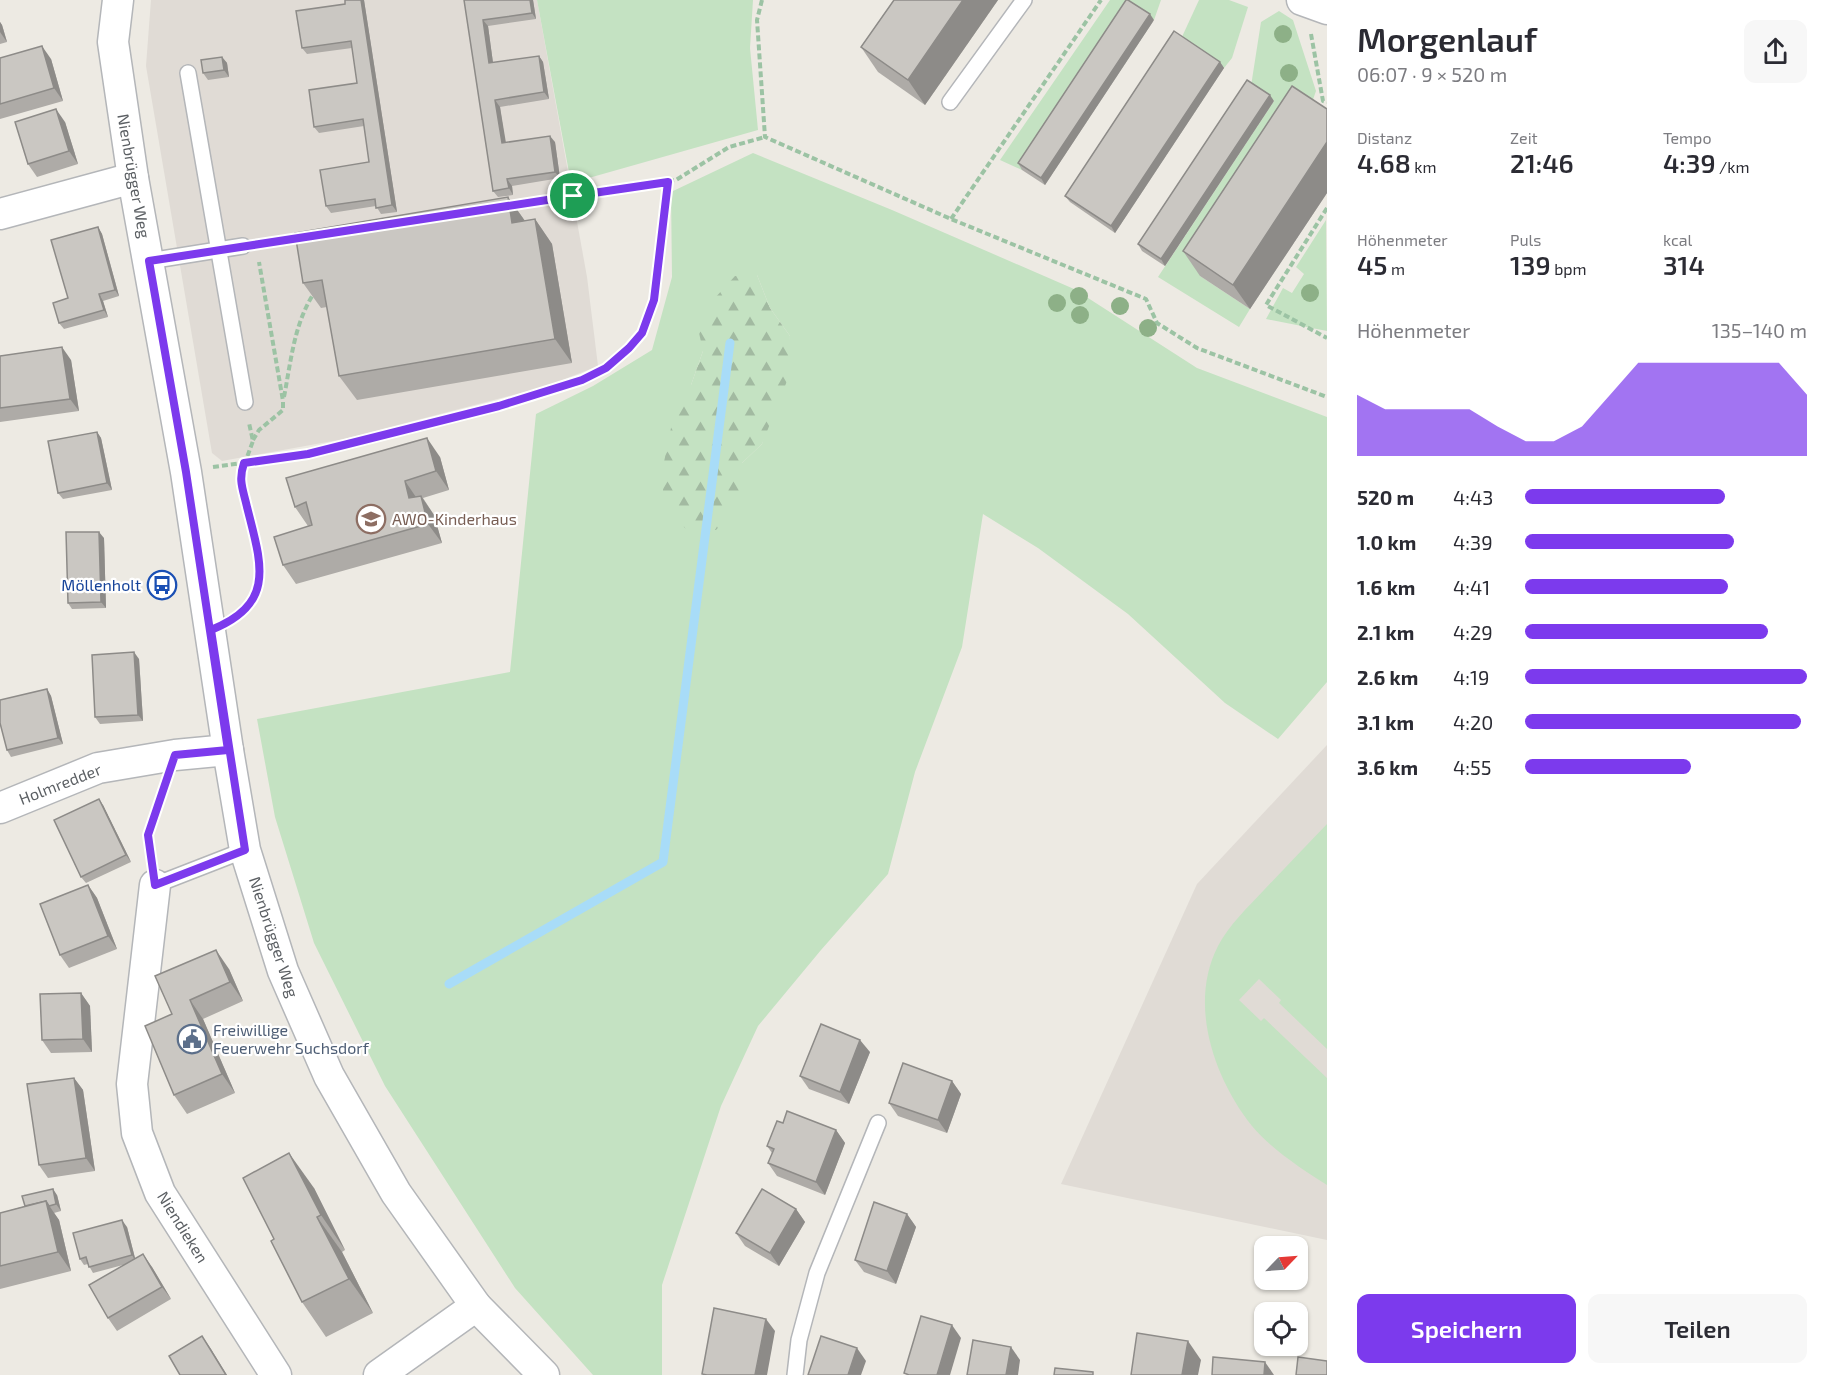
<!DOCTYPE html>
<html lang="de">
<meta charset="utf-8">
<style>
:root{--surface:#fff;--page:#f7f7f7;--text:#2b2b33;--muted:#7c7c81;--accent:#7c3aed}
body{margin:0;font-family:"Exo 2",sans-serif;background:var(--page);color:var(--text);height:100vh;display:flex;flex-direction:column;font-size:22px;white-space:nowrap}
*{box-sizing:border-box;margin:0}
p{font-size:20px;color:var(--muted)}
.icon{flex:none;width:33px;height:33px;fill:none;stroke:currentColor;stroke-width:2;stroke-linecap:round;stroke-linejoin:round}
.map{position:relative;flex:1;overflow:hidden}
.drawer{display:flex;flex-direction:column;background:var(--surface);width:510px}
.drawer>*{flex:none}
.needle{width:39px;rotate:65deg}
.buttons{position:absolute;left:1254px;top:1236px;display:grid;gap:12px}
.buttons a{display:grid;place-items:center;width:54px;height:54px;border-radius:12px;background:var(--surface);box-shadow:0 2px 4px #0004;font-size:30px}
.pin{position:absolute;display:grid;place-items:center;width:51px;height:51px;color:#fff;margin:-26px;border:3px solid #fff;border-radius:50%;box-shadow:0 2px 6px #0007}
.round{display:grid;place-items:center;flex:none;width:63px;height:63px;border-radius:12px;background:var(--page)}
.headline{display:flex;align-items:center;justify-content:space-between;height:102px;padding:0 30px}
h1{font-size:33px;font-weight:600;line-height:45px}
.stats{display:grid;grid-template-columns:repeat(3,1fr);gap:9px;height:102px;padding:6px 30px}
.stats div{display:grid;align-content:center}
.stats b{font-size:26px;font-weight:600}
.stats small{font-size:16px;font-weight:400}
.stats p{font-size:16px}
.chart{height:168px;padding:12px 30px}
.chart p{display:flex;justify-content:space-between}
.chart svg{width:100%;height:108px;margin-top:6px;fill:var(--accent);opacity:.7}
.button{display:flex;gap:12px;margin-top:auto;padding:12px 30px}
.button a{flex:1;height:69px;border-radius:12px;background:var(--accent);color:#fff;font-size:24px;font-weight:600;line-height:69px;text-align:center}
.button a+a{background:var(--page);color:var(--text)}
ul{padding:0 30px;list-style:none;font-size:20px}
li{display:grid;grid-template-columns:96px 72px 1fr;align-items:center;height:45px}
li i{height:15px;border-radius:8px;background:var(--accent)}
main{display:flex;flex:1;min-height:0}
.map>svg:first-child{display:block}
.education{fill:#e0dbd5}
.green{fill:#c4e2c2;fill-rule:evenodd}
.forest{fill:url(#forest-firs)}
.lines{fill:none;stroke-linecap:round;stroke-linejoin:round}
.stream{stroke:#a8dcf8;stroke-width:9}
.lane-casing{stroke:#b4b6b9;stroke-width:18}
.street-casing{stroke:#b4b6b9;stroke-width:33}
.path{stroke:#9cc3a4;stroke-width:4;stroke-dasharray:6 3;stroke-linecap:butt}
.lane{stroke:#fff;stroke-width:15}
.street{stroke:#fff;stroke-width:30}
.tree{fill:#8db087}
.wall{fill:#aeaba7}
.shaded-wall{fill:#8d8b88}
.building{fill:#cac7c2;stroke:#8d8b88;stroke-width:1.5}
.route-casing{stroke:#fff;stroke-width:12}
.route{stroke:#7c3aed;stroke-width:8}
.labels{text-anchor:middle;stroke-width:4.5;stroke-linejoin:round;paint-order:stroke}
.street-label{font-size:16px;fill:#5b5f63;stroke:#fff}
.education-label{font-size:16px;fill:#785e54;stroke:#fff;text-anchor:start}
.transit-label{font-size:16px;fill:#164399;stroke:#fff;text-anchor:end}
.service-label{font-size:16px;fill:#4e5e75;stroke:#fff;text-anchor:start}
</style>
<main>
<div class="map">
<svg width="1327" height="1375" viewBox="0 0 1327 1375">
<defs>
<pattern id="forest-firs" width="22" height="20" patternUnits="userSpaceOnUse" patternTransform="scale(1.5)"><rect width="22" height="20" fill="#c4e2c2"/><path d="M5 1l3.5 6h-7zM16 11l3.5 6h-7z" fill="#a2baa1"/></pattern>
</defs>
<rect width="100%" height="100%" fill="#edeae3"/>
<g class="education">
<polygon points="151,0 537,0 587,277 598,366 547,386 344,439 222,461 212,453 146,66"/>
<polygon points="1327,745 1327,1240 1061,1184 1197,884"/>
</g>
<g class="green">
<polygon points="537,0 753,0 750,48 758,130 571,183"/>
<polygon points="1110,0 1161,0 1154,20 1131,6 1022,170 1000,160"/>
<polygon points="1199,0 1229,0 1248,7 1232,58 1224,68 1181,39"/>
<polygon points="1279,11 1293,20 1316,91 1309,111 1200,276 1250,309 1239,327 1158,277 1274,101 1251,86 1261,22"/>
<path d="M753 153 892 210 1074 289 1197 368 1327 417V682L1278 739 1225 703 1128 614 1038 548 983 514 962 647 915 772 888 874 821 950 758 1026 721 1106 662 1285V1375H593L515 1288 385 1086 314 943 275 817 257 719 510 672 536 414 593 386 652 350 672 277 671 192ZM757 275 770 308 790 336 762 444 742 463V500L691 385 703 351 713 318Z"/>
<polygon points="1326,220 1327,331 1266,319 1283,288 1292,293 1304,274 1296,267"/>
<path d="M1327 824V1049L1279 1003 1281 1000 1259 979 1239 1000 1261 1021 1264 1018 1327 1078V1185C1303 1170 1270 1148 1252 1126 1214 1078 1188 1004 1218 946 1229 925 1247 908 1264 890 1285 868 1306 846 1327 824Z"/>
</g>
<polygon class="forest" points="757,275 770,308 790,336 787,381 762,444 742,463 742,500 716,530 687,530 677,520 663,491 664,462 672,423 691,385 703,351 696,319 713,317 714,299 735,276"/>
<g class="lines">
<polyline class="stream" points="449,984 663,862 730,343"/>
<g class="lane-casing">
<g id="lane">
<polyline points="188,73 245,402"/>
<polyline points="950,102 1024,0"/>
<polyline points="149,261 243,246"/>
<polyline points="155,885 245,850"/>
<polyline points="795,1375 799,1340 817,1273 878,1123"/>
</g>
</g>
<g class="street-casing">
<g id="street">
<polyline points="118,0 113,42 133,178 186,472 228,750 245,850 283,971 329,1076 396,1193 476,1306 544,1375"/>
<polyline points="1302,0 1327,9"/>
<polyline points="0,214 133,178"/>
<polyline points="0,808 98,768 175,755 228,750"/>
<polyline points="155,885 132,1084 137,1133 160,1193 276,1375"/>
<polyline points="379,1375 476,1306"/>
</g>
</g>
<g class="path">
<polyline points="762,0 757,20 765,137 951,219 1146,299 1157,323 1197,348 1327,397"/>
<polyline points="1311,34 1323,101 1327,102"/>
<polyline points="508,206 676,180 729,147 765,137"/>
<polyline points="1327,208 1266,305 1327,338"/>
<polyline points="951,219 1101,0"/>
<polyline points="262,243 299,237"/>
<path d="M284 397C291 361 294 324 314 293"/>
<polyline points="253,440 259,430 283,410 283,401 259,262"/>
<polyline points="213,467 308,454 499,406 582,380 606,368 629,348 642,333 654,300 668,181"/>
<polyline points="238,617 251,603 260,575 257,549 240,476 253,441 249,423"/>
<polyline points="151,857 148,835 164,787"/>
</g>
<use href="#lane" class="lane"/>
<use href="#street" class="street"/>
</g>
<g class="tree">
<circle cx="1283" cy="34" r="9"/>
<circle cx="1289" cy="73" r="9"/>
<circle cx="1310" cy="293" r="9"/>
<circle cx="1079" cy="296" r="9"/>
<circle cx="1057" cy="303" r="9"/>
<circle cx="1120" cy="306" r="9"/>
<circle cx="1080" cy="315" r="9"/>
<circle cx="1148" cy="328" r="9"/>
</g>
<g class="wall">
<polygon points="345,0 364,0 397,212 381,214 376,206 331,213 326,206 369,162 364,126 319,133 314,127 357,83 352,48 307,54 302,48 345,4"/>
<polygon points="464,0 533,0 536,19 488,26 493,63 539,56 543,62 549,99 500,107 505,142 555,142 560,178 512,186 513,195 498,197 493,191"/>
<polygon points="894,0 998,0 925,105 878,72 861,47"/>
<polygon points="1154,20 1045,185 1022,170 1018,163"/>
<polygon points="0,22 2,25 7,42 0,44"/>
<polygon points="222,57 227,63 229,77 208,80 203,73"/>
<polygon points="0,58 51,59 63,101 0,119"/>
<polygon points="1220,62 1224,68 1115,233 1070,202 1065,196"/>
<polygon points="1274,101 1165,266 1142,251 1138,244"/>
<polygon points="1327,109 1327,193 1250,309 1200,276 1183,251"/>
<polygon points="65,122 78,164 37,177 28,164"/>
<polygon points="508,197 525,221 535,219 552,244 572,363 357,400 339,376 327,307 321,308 303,283"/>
<polygon points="98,227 102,234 119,296 103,301 108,317 64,329 59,323"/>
<polygon points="0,356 71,360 79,411 0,422"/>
<polygon points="97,432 101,438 112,490 63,499 58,493"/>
<polygon points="440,457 449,490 423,498 434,515 442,543 296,584 283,565 312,525 312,524 308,526 295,507 286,478"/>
<polygon points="104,538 106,608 72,609 68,603"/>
<polygon points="139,659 143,721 100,724 95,717"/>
<polygon points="47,689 51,696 63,744 11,757 7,750"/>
<polygon points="103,805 131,862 86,883 81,877"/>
<polygon points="88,885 97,898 117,949 69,968 60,955"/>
<polygon points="229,969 243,1001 203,1019 235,1093 187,1114 174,1095 172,1014 155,976"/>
<polygon points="81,993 90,1006 92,1052 51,1053 42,1040"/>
<polygon points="870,1052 849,1104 809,1089 800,1076"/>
<polygon points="74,1078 83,1090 95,1171 48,1178 39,1165"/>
<polygon points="952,1081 961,1094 947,1133 898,1116 889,1103"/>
<polygon points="783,1123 836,1130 845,1143 825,1195 777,1176 768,1163 772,1153 767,1146"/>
<polygon points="314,1188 345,1250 342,1252 373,1313 326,1337 302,1302 274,1239"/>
<polygon points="57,1195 61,1211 54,1213 59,1220 71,1271 0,1289 0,1213 25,1206"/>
<polygon points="796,1209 805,1222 779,1266 745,1246 736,1233"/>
<polygon points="907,1214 916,1227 896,1284 864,1272 855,1260"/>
<polygon points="127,1227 135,1258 152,1267 171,1299 117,1331 108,1318 123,1265 93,1273 88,1264 84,1265 80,1259"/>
</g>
<g class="shaded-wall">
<polygon points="361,0 364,0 397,212 392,205"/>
<polygon points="530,0 533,0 536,19 532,13"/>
<polygon points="963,0 998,0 925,105 908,80"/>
<polygon points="1150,14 1154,20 1045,185 1041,178"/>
<polygon points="483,20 488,26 494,70 489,63"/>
<polygon points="0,22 2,25 7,42 0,32"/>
<polygon points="42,46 51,59 63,101 54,88"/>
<polygon points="539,56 543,62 549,99 544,92"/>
<polygon points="222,57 227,63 229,77 224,70"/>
<polygon points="1220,62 1224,68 1115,233 1111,226"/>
<polygon points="1270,95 1274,101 1165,266 1161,259"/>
<polygon points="495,100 500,107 507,149 502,143"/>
<polygon points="56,109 65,122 78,164 69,151"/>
<polygon points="550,136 555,142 560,178 555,172"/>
<polygon points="1327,142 1327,193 1250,309 1233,285"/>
<polygon points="507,179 512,186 513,195 509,188"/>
<polygon points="508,197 525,221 512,223"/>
<polygon points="535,219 552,244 572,363 555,339"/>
<polygon points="98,227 102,234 119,296 115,290"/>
<polygon points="99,294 103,301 108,317 104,310"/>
<polygon points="62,347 71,360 79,411 70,399"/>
<polygon points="97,432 101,438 112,490 107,483"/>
<polygon points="427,438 440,457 449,490 436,471"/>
<polygon points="405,481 418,500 409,498"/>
<polygon points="421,496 434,515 442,543 428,524"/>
<polygon points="99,532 104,538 106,608 101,602"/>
<polygon points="134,652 139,659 143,721 138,715"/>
<polygon points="47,689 51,696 63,744 58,738"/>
<polygon points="99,799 103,805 131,862 126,855"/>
<polygon points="88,885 97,898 117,949 108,936"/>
<polygon points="216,950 229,969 243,1001 230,982"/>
<polygon points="81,993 90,1006 92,1052 83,1039"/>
<polygon points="190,1000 203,1019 235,1093 222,1074"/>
<polygon points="860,1040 870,1052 849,1104 840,1092"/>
<polygon points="74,1078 83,1090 95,1171 86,1158"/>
<polygon points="952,1081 961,1094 947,1133 938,1120"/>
<polygon points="836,1130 845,1143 825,1195 816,1182"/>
<polygon points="289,1153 314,1188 345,1250 321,1215"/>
<polygon points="53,1189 57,1195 61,1211 56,1204"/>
<polygon points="46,1201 59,1220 71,1271 58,1252"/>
<polygon points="796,1209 805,1222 779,1266 770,1253"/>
<polygon points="907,1214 916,1227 896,1284 887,1271"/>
<polygon points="317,1217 342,1252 373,1313 349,1279"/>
<polygon points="122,1220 127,1227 136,1262 132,1255"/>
<polygon points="143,1254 152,1267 171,1299 162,1287"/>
<polygon points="766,1319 775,1331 767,1375 755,1375"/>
<polygon points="952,1325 961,1338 950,1375 937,1375"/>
<polygon points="202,1336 211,1349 227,1375 226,1375"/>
<polygon points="1188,1341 1201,1360 1198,1375 1182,1375"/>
<polygon points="1011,1347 1020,1360 1018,1375 1006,1375"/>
<polygon points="857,1348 866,1361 861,1375 848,1375"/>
<polygon points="1265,1362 1274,1375 1264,1375"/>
</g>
<g class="building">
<polygon points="345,0 361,0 392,205 376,208 375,199 326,206 320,170 369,162 363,119 314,127 309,90 357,83 351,41 302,48 296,11 345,4"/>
<polygon points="464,0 530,0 532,13 483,20 489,63 539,56 544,92 495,100 502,143 550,136 555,172 507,179 509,188 493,191"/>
<polygon points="894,0 963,0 908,80 861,47"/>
<polygon points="1126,0 1128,0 1150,14 1041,178 1018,163"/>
<polygon points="1174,31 1220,62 1111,226 1065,196"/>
<polygon points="42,46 54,88 0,104 0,58"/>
<polygon points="222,57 224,70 203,73 201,60"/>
<polygon points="1247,80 1270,95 1161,259 1138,244"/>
<polygon points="1292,86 1327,109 1327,142 1233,285 1183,251"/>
<polygon points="56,109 69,151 28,164 15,122"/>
<polygon points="508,197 512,223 535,219 555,339 339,376 322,280 303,283 295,233"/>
<polygon points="98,227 115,290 99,294 104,310 59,323 53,303 68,298 51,240"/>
<polygon points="62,347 70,399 0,408 0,356"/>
<polygon points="97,432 107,483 58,493 48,441"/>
<polygon points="427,438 436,471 405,481 409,498 421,496 428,524 283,565 274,537 312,525 306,502 295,507 286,478"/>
<polygon points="66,532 99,532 101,602 68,603"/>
<polygon points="134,652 138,715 95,717 92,655"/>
<polygon points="47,689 58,738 7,750 0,723 0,700"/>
<polygon points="99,799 126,855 81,877 54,820"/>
<polygon points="88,885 108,936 60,955 40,904"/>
<polygon points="216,950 230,982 190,1000 222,1074 174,1095 145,1026 172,1014 155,976"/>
<polygon points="81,993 83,1039 42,1040 40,994"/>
<polygon points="821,1024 860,1040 840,1092 800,1076"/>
<polygon points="903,1063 952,1081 938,1120 889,1103"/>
<polygon points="74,1078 86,1158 39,1165 27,1084"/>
<polygon points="787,1111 836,1130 816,1182 768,1163 774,1149 767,1146 777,1121 783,1123"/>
<polygon points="289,1153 321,1215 317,1217 349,1279 302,1302 271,1241 274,1239 243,1178"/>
<polygon points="53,1189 56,1204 49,1206 46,1201 25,1206 22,1196"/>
<polygon points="762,1189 796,1209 770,1253 736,1233"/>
<polygon points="46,1201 58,1252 0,1266 0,1213"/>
<polygon points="874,1202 907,1214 887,1271 855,1260"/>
<polygon points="122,1220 132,1255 89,1267 86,1257 80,1259 73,1233"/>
<polygon points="143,1254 162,1287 108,1318 89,1285"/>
<polygon points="714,1308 766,1319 755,1375 707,1375 702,1374"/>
<polygon points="921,1316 952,1325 937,1375 909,1375 904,1373"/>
<polygon points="1137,1333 1188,1341 1182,1375 1131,1375"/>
<polygon points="202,1336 226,1375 180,1375 169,1356"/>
<polygon points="821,1336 857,1348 848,1375 808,1375"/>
<polygon points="973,1340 1011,1347 1006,1375 967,1375"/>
<polygon points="1213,1357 1265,1362 1264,1375 1212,1375"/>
<polygon points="1298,1357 1327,1361 1327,1375 1296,1375"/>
<polygon points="1055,1368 1093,1372 1093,1375 1054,1375"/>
</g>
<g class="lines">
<g class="route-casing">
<path id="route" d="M573 196 149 261 186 472 228 750 175 755 148 835 155 885 245 850 211 630C277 604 261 563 247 507 243 489 238 481 244 463L308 454 499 406 582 380 606 368 629 348 642 333 654 300 668 182 573 196"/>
</g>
<use href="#route" class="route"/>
</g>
<defs>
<g id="school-ring" transform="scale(1.5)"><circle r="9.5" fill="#fff" stroke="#8d6e63" stroke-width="1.5"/><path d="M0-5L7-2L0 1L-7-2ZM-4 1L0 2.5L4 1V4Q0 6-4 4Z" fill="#8d6e63"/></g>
<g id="bus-ring" transform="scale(1.5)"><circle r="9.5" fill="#fff" stroke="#1a4fb4" stroke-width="1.5"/><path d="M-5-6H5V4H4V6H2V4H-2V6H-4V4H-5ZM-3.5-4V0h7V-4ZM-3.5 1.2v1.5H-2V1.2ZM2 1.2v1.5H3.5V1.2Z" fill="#1a4fb4"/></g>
<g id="civic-ring" transform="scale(1.5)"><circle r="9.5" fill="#fff" stroke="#5c6f8a" stroke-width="1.5"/><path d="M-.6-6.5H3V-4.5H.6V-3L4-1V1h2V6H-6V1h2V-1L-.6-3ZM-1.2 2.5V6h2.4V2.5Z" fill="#5c6f8a"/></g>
</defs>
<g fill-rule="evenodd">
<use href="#school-ring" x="371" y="519"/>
<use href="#bus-ring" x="162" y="585"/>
<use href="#civic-ring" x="192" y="1039"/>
</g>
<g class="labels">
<g class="street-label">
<text transform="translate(134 176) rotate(80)" y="6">Nienbrügger Weg</text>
<text transform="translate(60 784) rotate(-21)" y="6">Holmredder</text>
<text transform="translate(274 937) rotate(72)" y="6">Nienbrügger Weg</text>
<text transform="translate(183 1227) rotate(58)" y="6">Niendieken</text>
</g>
<g class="education-label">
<text x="392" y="525">AWO-Kinderhaus</text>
</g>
<g class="transit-label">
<text x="141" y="591">Möllenholt</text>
</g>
<g class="service-label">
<text x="213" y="1036">Freiwillige<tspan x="213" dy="18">Feuerwehr Suchsdorf</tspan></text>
</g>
</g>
</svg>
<div class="buttons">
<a><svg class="needle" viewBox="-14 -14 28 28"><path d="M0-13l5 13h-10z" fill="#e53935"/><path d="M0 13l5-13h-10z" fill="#7c7c81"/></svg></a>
<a><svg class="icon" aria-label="locate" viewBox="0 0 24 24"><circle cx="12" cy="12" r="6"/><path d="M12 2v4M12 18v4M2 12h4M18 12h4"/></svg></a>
</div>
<div class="pin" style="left:573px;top:196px;background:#1e9e55"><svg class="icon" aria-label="arrive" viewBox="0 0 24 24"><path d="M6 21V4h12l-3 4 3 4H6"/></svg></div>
</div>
<section class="drawer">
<div class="headline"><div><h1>Morgenlauf</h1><p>06:07 · 9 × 520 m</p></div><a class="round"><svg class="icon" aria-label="share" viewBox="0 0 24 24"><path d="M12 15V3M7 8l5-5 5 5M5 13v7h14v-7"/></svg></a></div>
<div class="stats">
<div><p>Distanz</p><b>4.68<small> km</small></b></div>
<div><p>Zeit</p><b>21:46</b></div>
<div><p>Tempo</p><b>4:39<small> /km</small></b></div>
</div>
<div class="stats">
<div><p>Höhenmeter</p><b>45<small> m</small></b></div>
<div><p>Puls</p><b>139<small> bpm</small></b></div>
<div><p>kcal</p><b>314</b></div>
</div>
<div class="chart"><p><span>Höhenmeter</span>135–140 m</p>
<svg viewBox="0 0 160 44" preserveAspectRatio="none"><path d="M0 44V19L10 25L20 25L30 25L40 25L50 32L60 38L70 38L80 32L90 19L100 6L110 6L120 6L130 6L140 6L150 6L160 19V44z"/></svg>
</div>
<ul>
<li><b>520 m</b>4:43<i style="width:71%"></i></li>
<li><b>1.0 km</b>4:39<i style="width:74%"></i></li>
<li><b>1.6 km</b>4:41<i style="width:72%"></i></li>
<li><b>2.1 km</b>4:29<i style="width:86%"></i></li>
<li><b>2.6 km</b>4:19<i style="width:100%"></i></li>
<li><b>3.1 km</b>4:20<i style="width:98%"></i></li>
<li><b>3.6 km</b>4:55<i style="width:59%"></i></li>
</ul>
<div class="button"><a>Speichern</a><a>Teilen</a></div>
</section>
</main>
